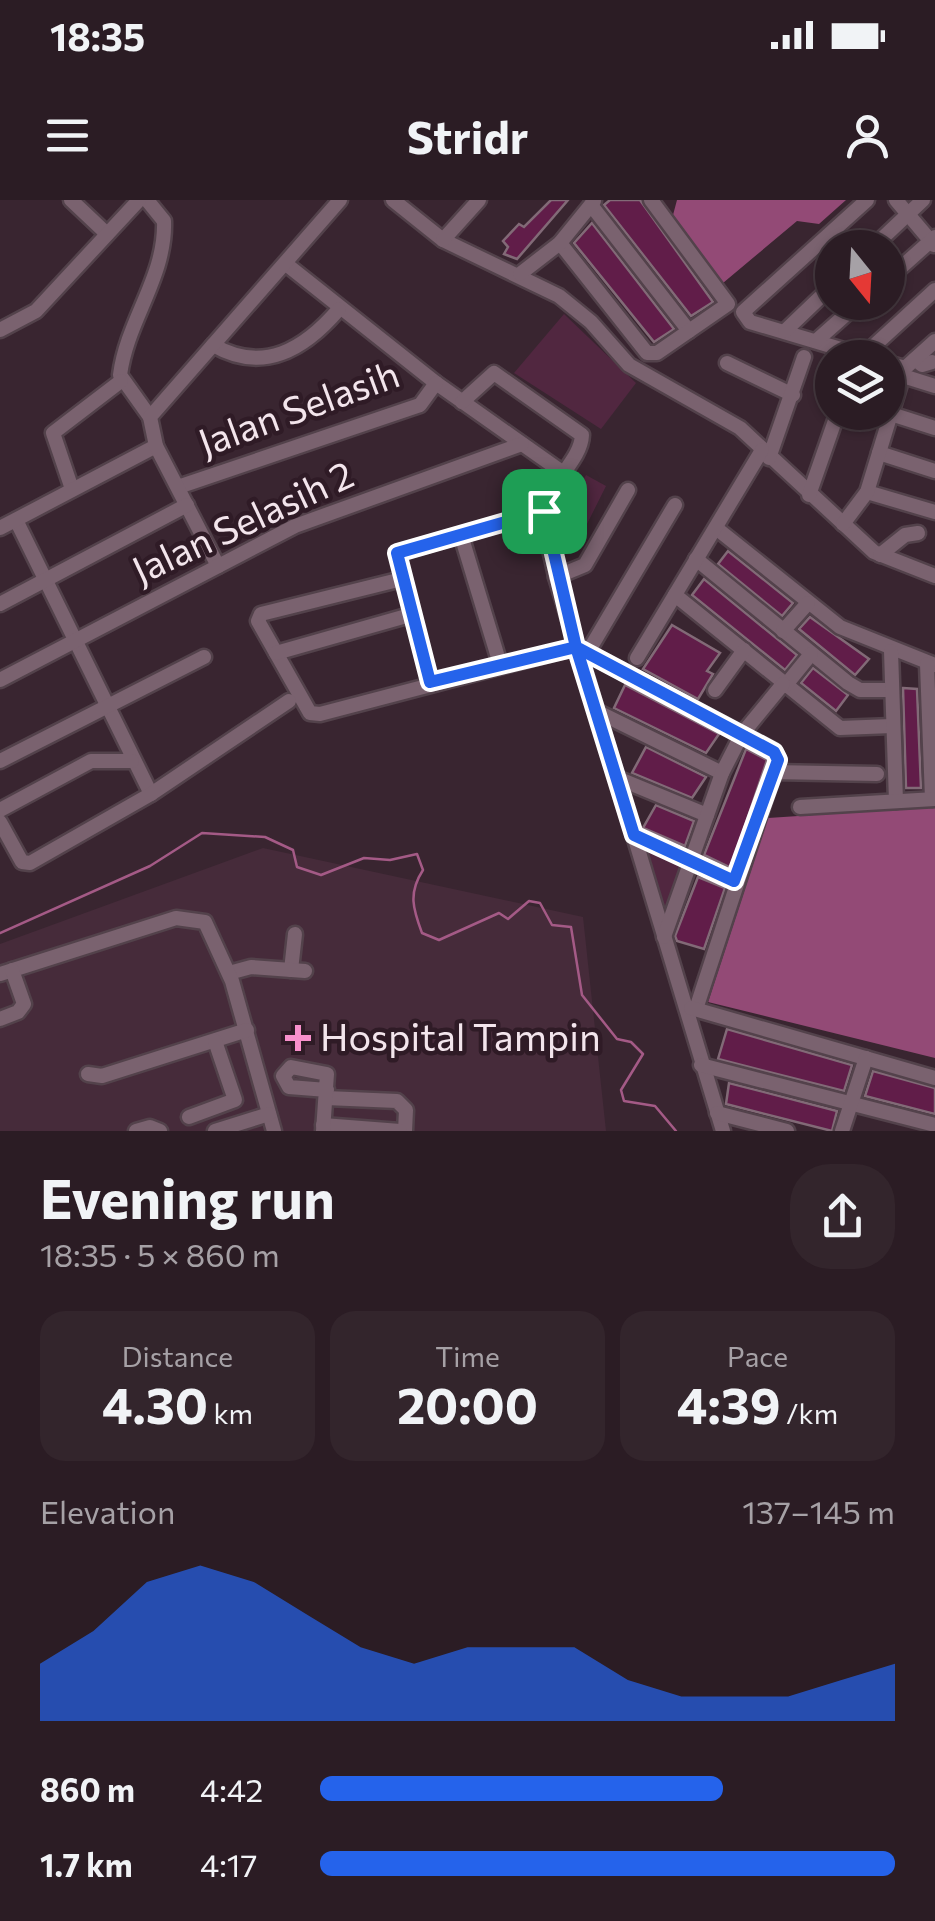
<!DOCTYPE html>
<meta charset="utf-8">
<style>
:root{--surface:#2b1c24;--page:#33252c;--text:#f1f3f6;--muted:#a6a1a6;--line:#473a41;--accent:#2563eb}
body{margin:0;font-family:Commissioner,sans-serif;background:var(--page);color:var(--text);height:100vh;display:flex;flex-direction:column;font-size:38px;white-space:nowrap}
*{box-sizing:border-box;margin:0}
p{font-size:32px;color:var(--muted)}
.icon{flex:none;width:55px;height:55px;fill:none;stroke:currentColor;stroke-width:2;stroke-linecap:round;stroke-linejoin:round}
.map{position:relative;height:931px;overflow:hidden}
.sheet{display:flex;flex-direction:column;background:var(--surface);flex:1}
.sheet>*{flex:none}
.needle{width:65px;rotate:162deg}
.controls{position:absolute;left:815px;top:30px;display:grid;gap:20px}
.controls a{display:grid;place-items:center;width:90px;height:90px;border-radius:50%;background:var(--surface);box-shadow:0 2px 8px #0004,0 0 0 2px var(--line);font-size:50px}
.pin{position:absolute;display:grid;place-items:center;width:85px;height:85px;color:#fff;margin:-42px;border-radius:20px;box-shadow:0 5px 15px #0006}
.round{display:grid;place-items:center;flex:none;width:105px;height:105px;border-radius:40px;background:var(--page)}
.summary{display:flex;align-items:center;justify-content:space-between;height:170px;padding:0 40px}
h1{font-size:55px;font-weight:700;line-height:75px}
.stats{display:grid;grid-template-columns:repeat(3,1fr);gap:15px;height:170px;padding:10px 40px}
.stats div{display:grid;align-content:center;border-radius:25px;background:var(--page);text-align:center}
.stats b{font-size:50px;font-weight:700}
.stats small{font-size:28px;font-weight:400}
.stats p{font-size:28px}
.chart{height:280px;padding:20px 40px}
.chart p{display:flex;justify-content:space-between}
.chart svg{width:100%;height:180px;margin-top:10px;fill:var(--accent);opacity:.7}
ul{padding:0 40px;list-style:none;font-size:32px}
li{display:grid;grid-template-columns:160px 120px 1fr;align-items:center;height:75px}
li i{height:25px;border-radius:12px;background:var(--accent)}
.status{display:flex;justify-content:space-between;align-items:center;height:70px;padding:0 50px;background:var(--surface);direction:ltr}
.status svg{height:28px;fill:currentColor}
header{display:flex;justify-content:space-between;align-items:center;height:130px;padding:0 40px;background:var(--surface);font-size:45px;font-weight:700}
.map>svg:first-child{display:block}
.built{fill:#462b3a}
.green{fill:#512740}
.forest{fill:#934a76}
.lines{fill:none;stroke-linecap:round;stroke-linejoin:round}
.stream{stroke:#a45a86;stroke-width:2.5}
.building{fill:#611d49;stroke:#826a77;stroke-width:2.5}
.minor-casing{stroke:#53424b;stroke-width:19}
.minor{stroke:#7a626f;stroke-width:14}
.route-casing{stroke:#fff;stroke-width:20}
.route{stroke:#2563eb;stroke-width:12}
.poi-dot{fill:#f890cc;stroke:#2f1b26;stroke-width:4}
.labels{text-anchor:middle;stroke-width:9;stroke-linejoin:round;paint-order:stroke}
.street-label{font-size:38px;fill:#f3e5ec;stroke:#2f1b26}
.poi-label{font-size:38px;fill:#f3e5ec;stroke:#2f1b26;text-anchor:start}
</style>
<div class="status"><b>18:35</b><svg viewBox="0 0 49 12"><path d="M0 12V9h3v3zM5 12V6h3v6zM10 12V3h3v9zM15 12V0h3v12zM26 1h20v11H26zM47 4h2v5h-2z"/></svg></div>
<header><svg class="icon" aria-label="menu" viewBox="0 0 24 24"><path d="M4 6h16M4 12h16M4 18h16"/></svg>Stridr<svg class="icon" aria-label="person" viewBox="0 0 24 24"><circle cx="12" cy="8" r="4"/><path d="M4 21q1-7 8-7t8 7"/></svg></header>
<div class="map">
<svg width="935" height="931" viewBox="0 0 935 931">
<rect width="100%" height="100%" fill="#392530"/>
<polygon class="built" points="263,648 583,717 606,931 0,931 0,744"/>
<g class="green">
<polygon points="564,114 636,183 601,229 514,173"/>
<polygon points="586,275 606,286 587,324 565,315"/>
<polygon points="653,647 680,659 682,668 666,712 646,651"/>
</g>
<g class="forest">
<polygon points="677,0 846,0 819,24 797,21 723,83 673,15"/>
<polygon points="935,607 935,858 708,802 768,618"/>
</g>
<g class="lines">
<path class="stream" d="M0 733 150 666 202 633 265 637 293 650 297 667 321 675 364 658 390 660 417 654 423 670C408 693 413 709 422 733L439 740 499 713 508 719 529 701 540 703 552 725 571 727 582 795 617 839 631 842 643 854 621 890 624 901 655 906 676 931"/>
</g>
<g class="building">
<polygon points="551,0 568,0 517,59 504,54 508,47 503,41 519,24 524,27"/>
<polygon points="610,0 640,0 713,102 691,116 604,5"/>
<polygon points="592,23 674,129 654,142 574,43"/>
<polygon points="728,351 793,403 782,416 718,364"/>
<polygon points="704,379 797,455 785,470 692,395"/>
<polygon points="810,417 869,459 855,475 799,429"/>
<polygon points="672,425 720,453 707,471 713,474 698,499 643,469"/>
<polygon points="813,468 848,495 836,511 801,483"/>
<polygon points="625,485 719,534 706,553 614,508"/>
<polygon points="903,488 917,489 921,588 906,588"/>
<polygon points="646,547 706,577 692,598 632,573"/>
<polygon points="746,549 767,560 731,668 704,655"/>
<polygon points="656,605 694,621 685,646 643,628"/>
<polygon points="698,677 725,688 704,749 677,741 675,736"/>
<polygon points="727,829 852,865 844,891 718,859"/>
<polygon points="873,871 935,888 935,914 865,896"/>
<polygon points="729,883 837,911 832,931 726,904"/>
</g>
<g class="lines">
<g class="minor-casing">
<g id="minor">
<polyline points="71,0 107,34"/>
<path d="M147 0 164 21C166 77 127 120 120 175L150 217"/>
<polyline points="393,0 443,40 559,96 591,122 629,165 740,228 874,352 935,376"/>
<polyline points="867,0 743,112 750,122 871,158"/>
<polyline points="896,0 934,45"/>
<polyline points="591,5 689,131"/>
<polyline points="443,40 479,0"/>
<polyline points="560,43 647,153 657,153 728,104 651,0"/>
<polyline points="872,48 923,0"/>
<polyline points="286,64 436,183 562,272"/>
<polyline points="520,74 560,43 594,1"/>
<polyline points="888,79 935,37"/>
<polyline points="0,130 36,111 139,0"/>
<polyline points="785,131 832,86"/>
<polyline points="816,141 860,102"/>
<path d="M213 145C263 174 304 150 339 109"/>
<polyline points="864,155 935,90"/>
<polyline points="915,159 922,165 932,162"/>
<polyline points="727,163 793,195"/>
<polyline points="888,163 905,168"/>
<polyline points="903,176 935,186"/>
<path d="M462 202 494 173 582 235C581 262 545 285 545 314 544 334 553 358 556 377L723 931"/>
<polyline points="891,214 935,228"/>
<polyline points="879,253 935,271"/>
<polyline points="769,258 804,157"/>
<polyline points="178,287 420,205 436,183"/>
<polyline points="72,289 53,233 121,181"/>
<polyline points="867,292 935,312"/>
<polyline points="809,295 838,212"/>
<polyline points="16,320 151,594"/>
<polyline points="843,324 867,292 905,168 935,141"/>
<polyline points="0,328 156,246"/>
<polyline points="716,328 840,427 935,465"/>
<polyline points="461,335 500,464"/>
<polyline points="880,355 905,335 918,333"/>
<polyline points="696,359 848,483 860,490 892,490"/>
<polyline points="218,366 156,246 150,217 340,0"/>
<polyline points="556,377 585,365 628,290"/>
<polyline points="402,379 261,414 258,421 310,513 320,514 576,447 774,551 778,559 696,809"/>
<polyline points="675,395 840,528 892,526"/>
<polyline points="0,404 187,305"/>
<polyline points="783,431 808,403"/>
<polyline points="891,451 896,601"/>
<polyline points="588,452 675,305"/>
<polyline points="276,453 410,415"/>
<polyline points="637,458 762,250"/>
<polyline points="927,464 932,599"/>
<polyline points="0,480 295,326 522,244"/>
<polyline points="430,482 397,353 544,311"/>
<polyline points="785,486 811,454"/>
<polyline points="715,490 744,450"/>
<polyline points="598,512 722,573"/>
<polyline points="0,561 204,457"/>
<polyline points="773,572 877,574"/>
<polyline points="617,578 707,615"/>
<polyline points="800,607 935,599"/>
<polyline points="0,610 91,561 132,561"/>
<polyline points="0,622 22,662 30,663 151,594 289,501"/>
<polyline points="634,635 735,681"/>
<polyline points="664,737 722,573 742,534 783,484"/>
<polyline points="291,770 295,734"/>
<polyline points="229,773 251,767 305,771"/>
<polyline points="0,774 176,718 205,722 232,781 274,931"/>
<polyline points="691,808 935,878"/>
<polyline points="0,819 18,812 24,804 12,770"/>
<polyline points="701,865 935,925"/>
<polyline points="88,874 102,876 247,830"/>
<polyline points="326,898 397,901 406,910 405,931"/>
<polyline points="717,913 787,931"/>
<polyline points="189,917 235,900 215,841"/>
<polyline points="323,925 400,931"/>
<polyline points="136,931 150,927 160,931"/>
<polyline points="215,931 269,914"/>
<polyline points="323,931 327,874 291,867 283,876 289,887 327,890"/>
<polyline points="842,931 866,858"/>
</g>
</g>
<use href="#minor" class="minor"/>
</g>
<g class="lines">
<g class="route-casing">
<polyline id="route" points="544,311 397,353 430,482 576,447 634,635 734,681 778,560 774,552 576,447 544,311"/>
</g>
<use href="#route" class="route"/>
</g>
<path class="poi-dot" d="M293 823h10v10h10v10h-10v10h-10v-10h-10v-10h10z"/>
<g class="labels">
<g class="street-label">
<text transform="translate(299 209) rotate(-20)" y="13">Jalan Selasih</text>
<text transform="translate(243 323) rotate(-25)" y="13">Jalan Selasih 2</text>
</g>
<g class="poi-label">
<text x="320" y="851">Hospital Tampin</text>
</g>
</g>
</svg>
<div class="controls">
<a><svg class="needle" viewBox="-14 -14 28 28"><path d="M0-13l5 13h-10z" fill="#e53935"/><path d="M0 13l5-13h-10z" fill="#a6a1a6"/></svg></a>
<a><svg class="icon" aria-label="layers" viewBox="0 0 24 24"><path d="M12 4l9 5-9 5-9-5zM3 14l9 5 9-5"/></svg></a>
</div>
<div class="pin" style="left:544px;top:311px;background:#1e9e55"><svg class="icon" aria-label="arrive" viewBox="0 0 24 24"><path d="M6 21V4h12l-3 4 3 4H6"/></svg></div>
</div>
<section class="sheet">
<div class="summary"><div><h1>Evening run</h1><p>18:35 · 5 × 860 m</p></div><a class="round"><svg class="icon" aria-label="share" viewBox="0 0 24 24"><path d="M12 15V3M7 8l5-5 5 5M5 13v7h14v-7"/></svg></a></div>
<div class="stats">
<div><p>Distance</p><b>4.30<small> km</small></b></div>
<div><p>Time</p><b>20:00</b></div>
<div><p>Pace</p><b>4:39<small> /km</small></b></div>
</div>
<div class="chart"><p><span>Elevation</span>137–145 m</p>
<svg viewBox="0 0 160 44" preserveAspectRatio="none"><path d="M0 44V30L10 22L20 10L30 6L40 10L50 18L60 26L70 30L80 26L90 26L100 26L110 34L120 38L130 38L140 38L150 34L160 30V44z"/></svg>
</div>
<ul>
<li><b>860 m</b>4:42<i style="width:70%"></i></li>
<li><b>1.7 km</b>4:17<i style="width:100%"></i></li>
</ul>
</section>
